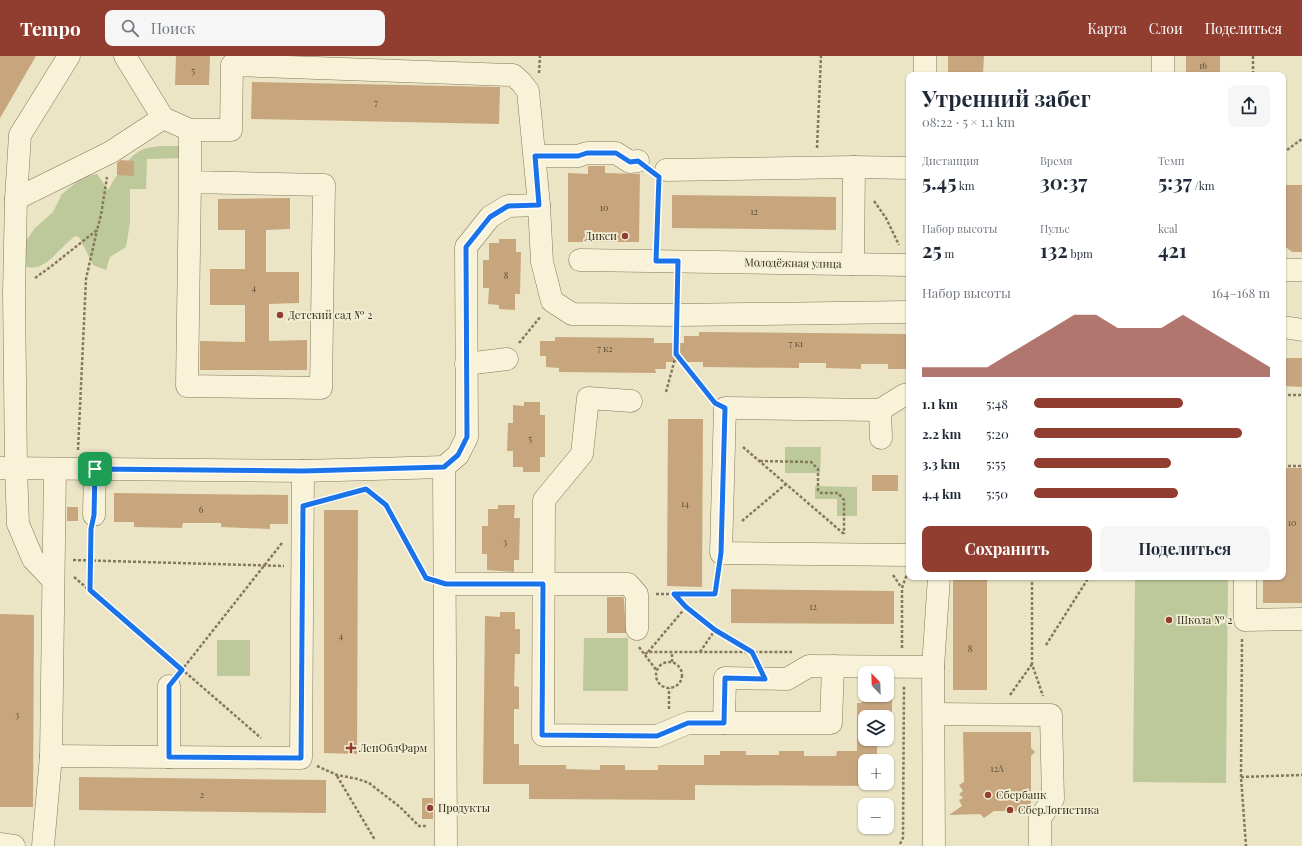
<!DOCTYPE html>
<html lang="ru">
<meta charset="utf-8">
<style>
:root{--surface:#fff;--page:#f6f6f7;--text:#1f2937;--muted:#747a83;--accent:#913d30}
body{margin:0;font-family:"Playfair Display",serif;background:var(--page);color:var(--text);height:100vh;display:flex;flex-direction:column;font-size:15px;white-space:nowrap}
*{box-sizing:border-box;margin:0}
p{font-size:13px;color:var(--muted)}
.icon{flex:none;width:22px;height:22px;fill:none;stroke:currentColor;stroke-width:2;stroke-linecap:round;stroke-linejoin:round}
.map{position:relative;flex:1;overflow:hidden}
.side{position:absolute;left:906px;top:16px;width:380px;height:508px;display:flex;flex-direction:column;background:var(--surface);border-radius:8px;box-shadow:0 1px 3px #0004}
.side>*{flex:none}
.needle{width:26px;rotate:337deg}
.buttons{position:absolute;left:858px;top:610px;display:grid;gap:8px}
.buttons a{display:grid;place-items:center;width:36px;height:36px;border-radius:8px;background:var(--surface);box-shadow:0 1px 3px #0004;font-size:20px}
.pin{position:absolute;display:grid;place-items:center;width:34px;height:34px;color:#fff;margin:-17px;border-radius:8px;box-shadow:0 2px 6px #0006}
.round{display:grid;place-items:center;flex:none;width:42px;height:42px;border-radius:8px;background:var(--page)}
.overview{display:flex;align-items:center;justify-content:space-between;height:68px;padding:0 16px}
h1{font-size:22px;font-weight:700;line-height:30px}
.figures{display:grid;grid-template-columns:repeat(3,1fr);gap:6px;height:68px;padding:4px 16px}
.figures div{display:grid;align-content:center}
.figures b{font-size:20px;font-weight:700}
.figures small{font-size:11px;font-weight:400}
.figures p{font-size:11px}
.chart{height:112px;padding:8px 16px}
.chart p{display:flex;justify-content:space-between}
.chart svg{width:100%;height:72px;margin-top:4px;fill:var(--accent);opacity:.7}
.action{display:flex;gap:8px;margin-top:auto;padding:8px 16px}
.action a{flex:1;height:46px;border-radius:8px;background:var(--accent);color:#fff;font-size:16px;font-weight:700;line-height:46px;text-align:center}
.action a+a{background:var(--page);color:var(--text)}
ul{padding:0 16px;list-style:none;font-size:13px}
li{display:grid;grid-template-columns:64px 48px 1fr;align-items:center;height:30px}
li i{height:10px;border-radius:5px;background:var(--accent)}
header{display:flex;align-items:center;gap:24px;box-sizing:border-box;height:56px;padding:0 20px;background:var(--accent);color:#fff}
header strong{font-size:19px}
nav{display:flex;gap:22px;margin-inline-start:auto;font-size:14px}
.search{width:280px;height:36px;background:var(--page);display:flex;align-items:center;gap:10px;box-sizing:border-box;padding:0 14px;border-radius:8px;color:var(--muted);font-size:15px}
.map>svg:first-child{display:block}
.green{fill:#bdc99a}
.building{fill:#c7a67e;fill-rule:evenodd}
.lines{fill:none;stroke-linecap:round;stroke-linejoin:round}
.minor-casing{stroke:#85785d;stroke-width:23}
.path{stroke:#85785d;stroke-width:2.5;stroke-dasharray:3 2;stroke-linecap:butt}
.minor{stroke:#f7f2d8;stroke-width:22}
.route-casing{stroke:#fff;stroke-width:8}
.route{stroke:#1a73e8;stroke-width:5}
.poi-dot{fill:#913d30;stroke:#f3efd5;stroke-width:1.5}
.labels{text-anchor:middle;stroke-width:3.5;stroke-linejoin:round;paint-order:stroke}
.number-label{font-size:9px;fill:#5b4c37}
.poi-label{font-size:11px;fill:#372e1f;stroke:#f3efd5;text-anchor:start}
.street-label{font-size:11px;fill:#372e1f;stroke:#f3efd5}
</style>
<header>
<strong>Tempo</strong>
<div class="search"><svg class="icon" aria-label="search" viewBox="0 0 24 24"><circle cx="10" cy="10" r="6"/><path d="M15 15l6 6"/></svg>Поиск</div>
<nav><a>Карта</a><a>Слои</a><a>Поделиться</a></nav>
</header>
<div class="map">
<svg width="1302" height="790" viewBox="0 0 1302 790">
<rect width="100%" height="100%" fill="#ebe5c6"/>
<g class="green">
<path d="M160 90H181L180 102 147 103 146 133H130V167L126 191 110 201 106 214 93 209 79 181 75 180C71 184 66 187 63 191 51 202 44 214 25 211L20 205 26 185 35 172 53 156 62 138 84 120 97 118 108 134C115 122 130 97 144 93 149 91 155 91 160 90Z"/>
<polygon points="785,391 821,391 820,417 785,417"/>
<polygon points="815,430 857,431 857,460 837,460 837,443 815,443"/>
<polygon points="1135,521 1228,521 1226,727 1133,726"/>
<polygon points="584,582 628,582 628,635 583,635"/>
<rect x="217" y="584" width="33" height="36"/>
</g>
<g class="building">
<polygon points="0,0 36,0 0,62"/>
<polygon points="176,0 210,0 209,29 175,29"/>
<polygon points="948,0 984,0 983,19 948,19"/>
<rect x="1186" y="0" width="34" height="19"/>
<polygon points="252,26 500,31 499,68 251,63"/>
<polygon points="121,104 134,105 134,120 117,119 117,107"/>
<polygon points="588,110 605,110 605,117 640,118 639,186 568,186 568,117 588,118"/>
<polygon points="1283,129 1302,129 1302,196 1292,196 1283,189"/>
<polygon points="672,139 836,141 836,174 672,172"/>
<polygon points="290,142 290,173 266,174 266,216 299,216 299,247 269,248 269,285 307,284 307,314 200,314 200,285 245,286 245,249 210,249 210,213 245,213 245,174 218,174 218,143"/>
<polygon points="499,183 516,183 516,196 521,196 520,238 515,238 515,254 499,253 499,249 488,248 489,232 483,232 483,204 489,204 489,187 499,187"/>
<polygon points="699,276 909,278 909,313 888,313 888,308 861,308 861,313 826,312 826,307 799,307 799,312 703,311 703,306 666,306 666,313 655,313 656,317 559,316 559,312 546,311 546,300 540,300 540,285 555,285 555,281 654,282 654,287 684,287 684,280 699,280"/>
<polygon points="1283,302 1302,302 1302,331 1283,330"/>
<polygon points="524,346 540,346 540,359 545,359 545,401 540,401 540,416 523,416 523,411 513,411 513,395 507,395 508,367 513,367 513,349 524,350"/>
<polygon points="668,363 703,363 702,531 667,530"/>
<polygon points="1283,412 1302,412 1302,547 1263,547 1263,521 1283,521"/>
<rect x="872" y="419" width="26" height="16"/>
<polygon points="114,437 288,439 288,468 270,468 270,473 221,471 221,467 183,467 182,472 134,471 134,466 114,466"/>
<polygon points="498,449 515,449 514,462 520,462 519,504 514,504 514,516 487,514 487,498 482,498 482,470 488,470 488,453 498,453"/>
<rect x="67" y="451" width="11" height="14"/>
<polygon points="324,454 358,454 357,698 324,697"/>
<rect x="953" y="521" width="34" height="113"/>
<polygon points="731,533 894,535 894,568 731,567"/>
<polygon points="607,541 623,541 624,543 626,577 607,577"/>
<path d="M500 556H515V573H520V598H515L514 630 519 631V653H514V688H519V709H566V713L600 714V709H625V714H658V709H704V699H720V695H746V699H779V695H804V700H836L837 695H857V647H862V634H865V639H887V634H892V684H877V705H865V727H876V730L695 729V744L529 743V728H483L485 560 500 561ZM865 661H887V683H865Z"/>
<polygon points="0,558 34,559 33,751 0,751"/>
<polygon points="963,676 1031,676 1031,692 1035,696 1031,700 1031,750 1026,755 994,755 984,762 980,758 949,759 962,750 959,744 963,742 959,738 963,735 959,729 964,726"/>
<polygon points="79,721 326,724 326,757 79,754"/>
<rect x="422" y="742" width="11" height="21"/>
</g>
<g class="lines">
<g class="minor-casing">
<g id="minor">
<polyline points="125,0 163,62 190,74 231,74 232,9 513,19 521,26 528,35 539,149 542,206 552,245 572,258 677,259 909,256"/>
<polyline points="925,19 925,0"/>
<polyline points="1163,19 1163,0"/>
<polyline points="190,74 190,126 187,330 321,332 324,129 190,126"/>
<polyline points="535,100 578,100 587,97 616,97 630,106 638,105"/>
<polyline points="666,114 854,111 909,112"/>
<polyline points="16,143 111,96 163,62"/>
<polyline points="580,204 909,209"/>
<polyline points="853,208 854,111"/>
<polyline points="1283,214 1302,214"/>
<polyline points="1283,271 1302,274"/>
<polyline points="466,308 507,303"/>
<polyline points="909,338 904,339 880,354 725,352 721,497 909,499"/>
<polyline points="631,345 588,342 582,398 544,444 543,679 657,680 688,667 831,667 833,610"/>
<polyline points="880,354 881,382"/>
<polyline points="0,412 303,415 444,411"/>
<polyline points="94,459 95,413"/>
<polyline points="1245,521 1245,564 1302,563"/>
<polyline points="53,524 33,503 18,468 16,412 14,236 16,143 20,79 69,0"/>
<polyline points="445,528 628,528 637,538 637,573"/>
<polyline points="934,658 1051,659 1053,743 1040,762 1040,790"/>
<polyline points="724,667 725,622 787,623 809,610 933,611"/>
<polyline points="51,700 301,702 303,415"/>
<polyline points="169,701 169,630"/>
<polyline points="0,788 14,790"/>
<polyline points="43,790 51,700 55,413"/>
<polyline points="446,790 444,411 458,399 467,381 466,191 490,161 508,150 539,149"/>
<polyline points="934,790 933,611 939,521"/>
</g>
</g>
<g class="path">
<polyline points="1253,0 1253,19"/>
<polyline points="539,17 540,0"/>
<polyline points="817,92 821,0"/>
<polyline points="1283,97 1302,83"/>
<polyline points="874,145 886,162 899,189"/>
<polyline points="657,186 659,131"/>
<polyline points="35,222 49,212 97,174 101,159 107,121"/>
<polyline points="677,241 677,226"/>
<polyline points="677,278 676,298 710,341"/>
<polyline points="519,287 541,260"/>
<polyline points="666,336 676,299"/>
<polyline points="1283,339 1302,339"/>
<polyline points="743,391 844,478"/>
<polyline points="78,394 86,223 97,174"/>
<polyline points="760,405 811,406 818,413 818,434 821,437 838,437 844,444 844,478"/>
<polyline points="1283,410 1302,410"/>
<polyline points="367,433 386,449 424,518"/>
<polyline points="322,445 360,434"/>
<polyline points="742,465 786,428"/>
<polyline points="73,504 284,510"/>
<polyline points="893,519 901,531"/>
<polyline points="74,521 181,613"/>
<polyline points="1032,521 1032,608 1043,640"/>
<polyline points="90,534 91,477"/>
<polyline points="656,538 715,538 718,517"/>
<path d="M674 538C686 551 700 564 716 574 728 583 748 589 755 603"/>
<polyline points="1242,583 1241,721 1246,790"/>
<polyline points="1046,589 1089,521"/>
<polyline points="639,591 657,615"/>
<polyline points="902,592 902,532 907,518"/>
<polyline points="648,596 686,551"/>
<polyline points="700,596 715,574"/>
<polyline points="645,598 648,596 792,596"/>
<polyline points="672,606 672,596"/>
<circle cx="669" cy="619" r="13"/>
<polyline points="181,615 282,487"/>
<polyline points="185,616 261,682"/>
<polyline points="1010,639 1032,608"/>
<polyline points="669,653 669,632"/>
<polyline points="317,710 337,719 358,723 369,727 400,751 419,770 427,770"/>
<polyline points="337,720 375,784"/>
<polyline points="1241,721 1302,719"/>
<polyline points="900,788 903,782 904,629"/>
</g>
<use href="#minor" class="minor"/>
</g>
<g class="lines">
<g class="route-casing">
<polygon id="route" points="587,97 616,97 630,106 638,105 659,121 656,205 678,205 676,298 715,347 725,352 721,497 715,538 674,538 686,551 715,574 752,596 765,623 725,622 724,667 688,667 657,680 542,679 543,528 446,528 426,522 386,449 366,433 303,450 301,702 169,701 169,630 182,614 90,534 91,473 94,459 95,413 303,415 444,411 458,399 467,381 466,191 490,161 508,150 539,149 535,100 578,100"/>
</g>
<use href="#route" class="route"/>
</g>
<g class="poi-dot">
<circle cx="625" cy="180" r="4"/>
<circle cx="280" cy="259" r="4"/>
<circle cx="1169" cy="564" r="4"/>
<path d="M349 686h4v4h4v4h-4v4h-4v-4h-4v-4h4z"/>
<circle cx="988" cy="739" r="4"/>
<circle cx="430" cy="752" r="4"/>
<circle cx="1010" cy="754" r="4"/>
</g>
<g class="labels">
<g class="number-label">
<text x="1203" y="13">16</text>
<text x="193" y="18">5</text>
<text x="376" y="50">7</text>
<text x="604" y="155">10</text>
<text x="754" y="159">12</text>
<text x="506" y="223">8</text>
<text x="254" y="235">4</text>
<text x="796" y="291">7 к1</text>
<text x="605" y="296">7 к2</text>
<text x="530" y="386">5</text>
<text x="685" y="451">14</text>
<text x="201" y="457">6</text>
<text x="1292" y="470">10</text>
<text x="505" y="489">3</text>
<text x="813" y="554">12</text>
<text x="341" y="583">4</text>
<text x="970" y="596">8</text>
<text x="17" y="662">3</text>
<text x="997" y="716">12А</text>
<text x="202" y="742">2</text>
</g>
<g class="poi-label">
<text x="617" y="184" text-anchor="end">Дикси</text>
<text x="288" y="263">Детский сад № 2</text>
<text x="1177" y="568">Школа № 2</text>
<text x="359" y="696">ЛенОблФарм</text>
<text x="996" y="743">Сбербанк</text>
<text x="438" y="756">Продукты</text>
<text x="1018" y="758">СберЛогистика</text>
</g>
<g class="street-label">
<text transform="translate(793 207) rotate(1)" y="4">Молодёжная улица</text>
</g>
</g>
</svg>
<div class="buttons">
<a><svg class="needle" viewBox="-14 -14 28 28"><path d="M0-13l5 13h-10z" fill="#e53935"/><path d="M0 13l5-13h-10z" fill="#747a83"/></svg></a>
<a><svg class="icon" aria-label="layers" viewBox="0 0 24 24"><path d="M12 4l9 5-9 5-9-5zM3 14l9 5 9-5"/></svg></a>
<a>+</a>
<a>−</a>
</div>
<div class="pin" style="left:95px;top:413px;background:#1e9e55"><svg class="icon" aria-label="arrive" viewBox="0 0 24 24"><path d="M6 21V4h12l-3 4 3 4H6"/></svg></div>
<section class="side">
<div class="overview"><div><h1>Утренний забег</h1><p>08:22 · 5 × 1.1 km</p></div><a class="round"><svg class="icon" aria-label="share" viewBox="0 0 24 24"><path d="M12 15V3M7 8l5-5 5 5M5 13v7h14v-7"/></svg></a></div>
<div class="figures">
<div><p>Дистанция</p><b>5.45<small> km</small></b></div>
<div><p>Время</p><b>30:37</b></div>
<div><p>Темп</p><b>5:37<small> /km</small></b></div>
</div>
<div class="figures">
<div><p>Набор высоты</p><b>25<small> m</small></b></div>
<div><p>Пульс</p><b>132<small> bpm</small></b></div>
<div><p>kcal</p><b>421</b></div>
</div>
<div class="chart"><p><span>Набор высоты</span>164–168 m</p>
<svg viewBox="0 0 160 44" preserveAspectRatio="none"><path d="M0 44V38L10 38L20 38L30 38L40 30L50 22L60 14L70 6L80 6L90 14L100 14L110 14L120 6L130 14L140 22L150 30L160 38V44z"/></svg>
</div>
<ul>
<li><b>1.1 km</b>5:48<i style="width:63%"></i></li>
<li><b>2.2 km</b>5:20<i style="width:88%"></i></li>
<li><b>3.3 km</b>5:55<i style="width:58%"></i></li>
<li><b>4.4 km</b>5:50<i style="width:61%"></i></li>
</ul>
<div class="action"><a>Сохранить</a><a>Поделиться</a></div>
</section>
</div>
